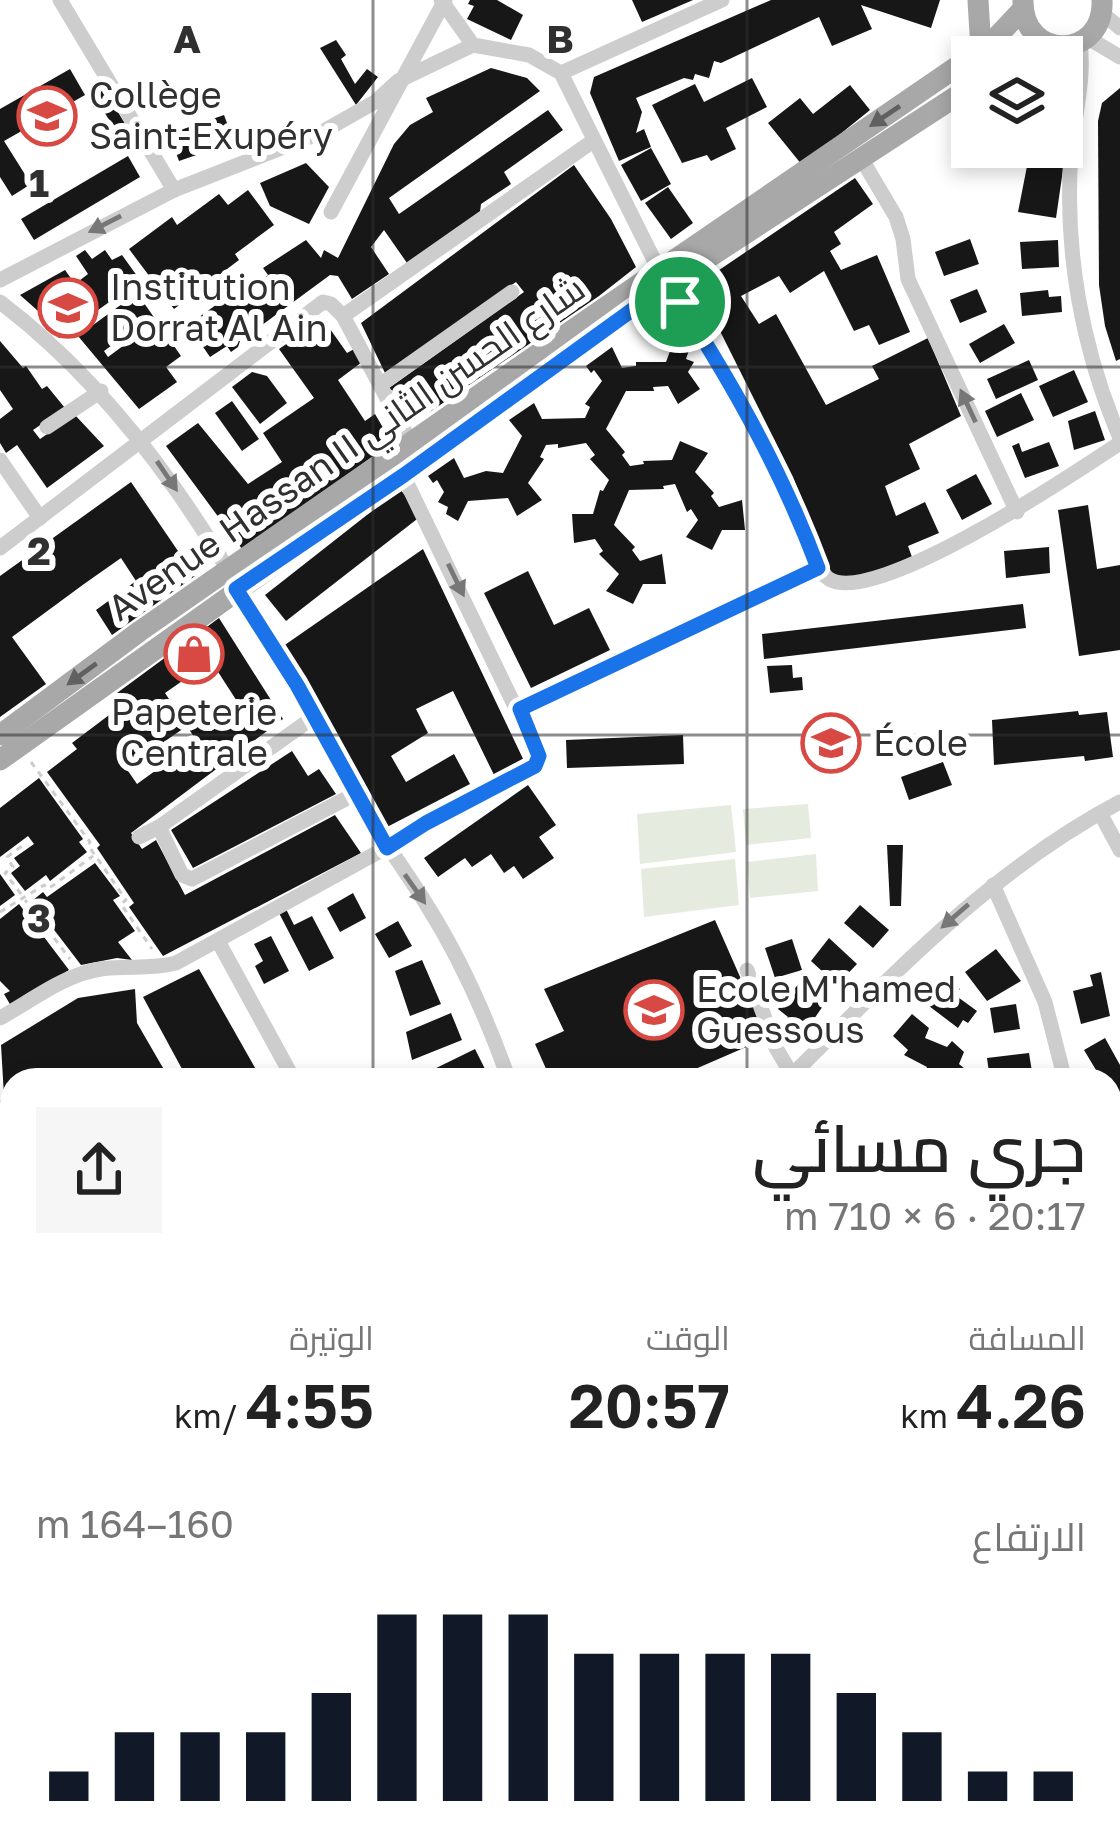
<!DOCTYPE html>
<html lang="ar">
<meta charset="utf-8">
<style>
:root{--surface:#fff;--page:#f6f6f6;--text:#222;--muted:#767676;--accent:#111827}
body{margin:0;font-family:"Golos Text",Cairo,sans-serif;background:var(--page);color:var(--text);direction:rtl;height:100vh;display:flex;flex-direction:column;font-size:45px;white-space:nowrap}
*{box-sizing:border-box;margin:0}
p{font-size:39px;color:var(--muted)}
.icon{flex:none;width:66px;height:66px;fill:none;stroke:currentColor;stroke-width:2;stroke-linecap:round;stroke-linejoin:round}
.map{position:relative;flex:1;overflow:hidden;direction:ltr}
.side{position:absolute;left:0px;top:1068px;width:1122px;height:771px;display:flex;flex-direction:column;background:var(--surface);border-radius:36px 36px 0 0;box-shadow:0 6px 18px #0003;direction:rtl}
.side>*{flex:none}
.controls{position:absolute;left:951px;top:36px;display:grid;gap:24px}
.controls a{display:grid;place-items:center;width:132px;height:132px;border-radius:0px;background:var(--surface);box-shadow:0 6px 18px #0003;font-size:60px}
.pin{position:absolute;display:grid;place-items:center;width:102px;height:102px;color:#fff;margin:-51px;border:6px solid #fff;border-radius:50%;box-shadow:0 3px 12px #0007}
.round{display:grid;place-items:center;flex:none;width:126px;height:126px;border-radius:0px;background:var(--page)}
.overview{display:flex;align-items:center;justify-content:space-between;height:204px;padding:0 36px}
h1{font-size:66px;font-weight:600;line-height:90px}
.stats{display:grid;grid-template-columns:repeat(3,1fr);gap:18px;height:204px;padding:12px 36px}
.stats div{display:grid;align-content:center}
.stats b{font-size:60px;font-weight:600}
.stats small{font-size:33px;font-weight:400}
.stats p{font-size:33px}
.chart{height:336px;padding:24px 36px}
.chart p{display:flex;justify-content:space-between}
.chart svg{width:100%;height:216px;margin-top:12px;stroke:var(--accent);stroke-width:6}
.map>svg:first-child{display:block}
.green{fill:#e5ecdf}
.building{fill:#171717;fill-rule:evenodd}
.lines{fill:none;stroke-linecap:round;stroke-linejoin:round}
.path{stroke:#cdcdcd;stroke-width:3;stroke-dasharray:6 6;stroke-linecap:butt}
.minor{stroke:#cdcdcd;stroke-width:15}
.major{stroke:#a8a8a8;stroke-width:21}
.oneway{fill:#606060}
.oneway2{fill:#777}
.route-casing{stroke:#fff;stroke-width:24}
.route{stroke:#1a73e8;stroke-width:15}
.grid{fill:none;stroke:#303030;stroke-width:3;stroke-opacity:0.55}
.labels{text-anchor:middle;stroke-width:12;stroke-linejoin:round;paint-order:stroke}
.poi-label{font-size:36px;fill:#303030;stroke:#fff;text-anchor:start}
.street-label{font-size:36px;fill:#303030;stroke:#fff}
.grid-label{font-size:39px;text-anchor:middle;font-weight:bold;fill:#303030;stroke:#fff;stroke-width:12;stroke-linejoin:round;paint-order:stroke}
</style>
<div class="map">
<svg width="1120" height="1837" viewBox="0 0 1120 1837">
<rect width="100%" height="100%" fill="#fff"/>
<g class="green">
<polygon points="808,804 811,838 746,845 743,809"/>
<polygon points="731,805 736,852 640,864 637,814"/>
<polygon points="816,854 818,891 750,898 747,862"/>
<polygon points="735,859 739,905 644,917 641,869"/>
</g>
<g class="building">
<polygon points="470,0 497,0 523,15 511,40 467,19 474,6 468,4"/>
<polygon points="632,0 693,0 642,22"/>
<polygon points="771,0 940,0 931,28 861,5 872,29 832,46 819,17 721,63 714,61 709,78 695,74 693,80 684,78 636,98 642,112 636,133 644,129 651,147 619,161 590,93 594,77"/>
<polygon points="336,40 346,55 341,59 355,84 367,69 378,77 356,105 320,48"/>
<polygon points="491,68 527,78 540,91 389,198 399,214 548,110 563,130 504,172 511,184 481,204 480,212 407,263 384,230 371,247 389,274 352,299 338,276 330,275 258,328 256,325 243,332 238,347 231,352 227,346 210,357 188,325 234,292 238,298 268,275 263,268 306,240 321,258 324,250 338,258 394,144 410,125 433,112 426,98"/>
<polygon points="70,69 85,95 4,141 31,184 12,196 0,177 0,109"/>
<polygon points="752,78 767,107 726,128 736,149 711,161 707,155 682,163 652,105 695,84 704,102"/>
<polygon points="101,84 130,132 120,138 91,90"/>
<polygon points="850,85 870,110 802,165 768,123 800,98 813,114"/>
<polygon points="1120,88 1120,359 1116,361 1105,326 1099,285 1098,121 1102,103"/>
<polygon points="224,115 234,142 179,161 169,134"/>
<polygon points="1001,147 1062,147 1054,154 1065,156 1056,218 1018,212 1029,156 1019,154 1012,160"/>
<polygon points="651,148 671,184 641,201 621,165"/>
<polygon points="128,156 140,177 34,240 21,219"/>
<polygon points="306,163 329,187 309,224 270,206 260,183"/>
<polygon points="574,165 611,219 636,267 599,296 424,416 389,388 524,292 516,282 385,373 361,323"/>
<polygon points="855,178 873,204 834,232 841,244 830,251 841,270 877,255 910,332 879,345 869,325 854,331 824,271 790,293 779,276 741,296 759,324 776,314 826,405 879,379 872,366 928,338 961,416 909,444 920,469 885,486 896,516 925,502 939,533 908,546 912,557 852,581 832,574 793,477 697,285"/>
<polygon points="668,187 693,223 671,239 645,203"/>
<polygon points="248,190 274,225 235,254 239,260 174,309 129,249 172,217 177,225 219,194 228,205"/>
<polygon points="970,239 979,264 944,276 935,252"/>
<polygon points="1058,240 1059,267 1022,269 1020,242"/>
<polygon points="85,250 92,259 105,250 112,260 122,255 140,280 59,338 52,331 55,326 20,295 65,270 75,284 88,274 76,256"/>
<polygon points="977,289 987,312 960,323 950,300"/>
<polygon points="1048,290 1049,297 1061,296 1062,312 1022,316 1020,293"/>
<path d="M137 293 181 356 166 367 177 382 139 409 78 336ZM131 331 135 337 108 357 104 351Z"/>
<polygon points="323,319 347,353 354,349 362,362 338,380 365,421 375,414 392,443 242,549 166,446 198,423 248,484 282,462 263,433 314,398 279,349"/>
<polygon points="1004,324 1015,343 980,363 969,344"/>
<polygon points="0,341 23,368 26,366 42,389 47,386 65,408 33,430 40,439 75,415 104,446 47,488 17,445 6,453 0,443 0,419 13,409 0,390"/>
<polygon points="673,343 689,350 686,359 694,362 688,372 700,389 678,404 668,386 653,387 654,391 626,391 606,429 625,452 622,455 630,466 644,464 643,461 672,460 680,441 708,453 695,472 714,493 711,496 719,507 742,500 745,530 722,530 712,550 686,537 698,520 691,509 687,512 675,484 663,486 664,489 629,490 614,525 635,547 632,550 640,561 662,554 666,584 643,584 633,604 606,591 619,574 599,554 603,551 595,539 574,543 572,514 593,514 600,490 603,491 609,480 590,459 595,455 586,443 558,448 558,444 546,445 540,457 544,459 528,483 542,500 517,516 508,498 468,501 458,521 446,514 448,507 438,502 444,492 437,480 433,483 428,476 454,458 464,478 486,471 503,473 522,436 509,420 534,403 542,419 585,418 590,407 585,404 602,381 594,370 591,373 586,366 612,347 622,368 636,366 636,362 666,362"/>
<polygon points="1029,360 1038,380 996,399 987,379"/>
<polygon points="1074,370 1088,402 1053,417 1039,386"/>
<polygon points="252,372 267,376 287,403 260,424 232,387"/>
<polygon points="1021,393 1034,420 997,437 985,411"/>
<polygon points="232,401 259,439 242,451 215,413"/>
<polygon points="1095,411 1105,440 1074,450 1068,421"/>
<polygon points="1049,442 1059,466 1025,478 1012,446 1019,443 1022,452"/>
<polygon points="976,474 992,504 962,520 946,490"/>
<polygon points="131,482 195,576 112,635 96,610 136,581 121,558 84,584 12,637 46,684 0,717 0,576"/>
<polygon points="400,489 421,516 286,621 265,595"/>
<polygon points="1088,505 1097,569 1120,565 1120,650 1079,656 1058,510"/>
<polygon points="1049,547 1050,573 1006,578 1004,551"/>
<polygon points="423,549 525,763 495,777 453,691 416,709 428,733 391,756 406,782 454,754 470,784 387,827 279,649"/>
<polygon points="528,571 554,625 589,608 610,650 531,688 484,593"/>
<polygon points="1023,604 1026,628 764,659 762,634"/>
<path d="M219 618 283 719 131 833 142 849 156 840 185 895 335 815 361 853 163 956 129 907 134 903 97 848 100 845 47 772 77 749 72 743 125 703 117 693ZM211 661 242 709 211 731 202 716 187 726 194 737 163 759 166 763 137 784 126 768 187 726 165 693Z"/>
<polygon points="792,665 793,678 802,677 803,690 770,693 767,666"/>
<polygon points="1078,711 1079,715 1107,712 1113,757 1085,761 1084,756 994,765 992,720"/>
<polygon points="683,735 684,764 567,768 566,740"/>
<polygon points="292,751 308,776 319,769 336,794 193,868 171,830"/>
<polygon points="943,762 952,785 909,800 901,777"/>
<polygon points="39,778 83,839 79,842 87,852 50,881 46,875 25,891 11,873 20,866 14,858 34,844 28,836 0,857 0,808"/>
<polygon points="528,785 556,825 539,837 554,858 523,879 514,866 504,873 491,854 472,867 465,858 438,877 424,858"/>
<polygon points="887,845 903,845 901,906 890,906"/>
<polygon points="95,863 120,896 113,900 135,931 118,942 132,960 117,958 81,965 32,901 43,892 47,897"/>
<polygon points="0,874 15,895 0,906"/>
<polygon points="353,893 366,918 340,932 327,908"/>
<polygon points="19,904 69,970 11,1006 4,994 10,991 0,981 0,919"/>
<polygon points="860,905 889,930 873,948 844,923"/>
<polygon points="286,909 294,925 312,916 334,958 309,971 279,913"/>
<polygon points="715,920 767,1038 670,1080 551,1080 535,1044 564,1031 544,989"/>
<polygon points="398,921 412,946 389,958 375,934"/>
<polygon points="271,936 289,971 264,984 255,966 263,961 254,944"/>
<polygon points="829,938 857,964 837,985 811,961"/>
<polygon points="792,939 802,970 775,978 765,948"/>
<polygon points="996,949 1021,981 987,1001 965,972"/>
<polygon points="422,960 441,1004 410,1016 395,971"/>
<polygon points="199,969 262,1080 188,1080 143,997"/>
<polygon points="1101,972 1110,1016 1081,1024 1073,991 1093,986 1090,975"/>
<polygon points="805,976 830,996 800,1039 782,1025 788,1017 778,1009"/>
<polygon points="949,981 960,989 955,995 977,1011 968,1023 963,1020 958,1028 929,1006"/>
<polygon points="135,989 137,1023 170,1080 12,1080 12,1164 8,1164 1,1045 78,998"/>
<polygon points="1016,1004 1020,1029 994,1033 990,1008"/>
<polygon points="451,1013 462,1040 412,1060 406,1032"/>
<polygon points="912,1014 929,1028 925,1038 947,1047 952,1041 964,1052 959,1064 970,1073 967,1080 922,1080 927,1067 904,1055 908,1050 893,1036"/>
<polygon points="1105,1038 1120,1065 1120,1112 1110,1094 1110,1080 1102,1080 1084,1050"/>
<polygon points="475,1049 487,1073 472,1080 427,1080 424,1074"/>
<polygon points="1029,1053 1033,1078 990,1080 987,1058"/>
<polygon points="9,1238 12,1238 12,1391 0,1380 0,1307"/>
<polygon points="1110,1314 1120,1320 1120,1337 1110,1355"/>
<polygon points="12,1464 12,1506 9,1508 0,1491 0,1470"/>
<polygon points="1115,1594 1120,1601 1120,1639 1110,1626 1110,1597"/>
<polygon points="0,1719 12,1721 12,1755 0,1753"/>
</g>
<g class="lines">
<g class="path">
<polyline points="31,762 90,842 88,845 126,900 121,904 152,949"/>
<polyline points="21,894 5,873 13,867 7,857 26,843"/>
<polyline points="25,900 70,959"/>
<polyline points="0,912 44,885 48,889 93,856"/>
<polyline points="0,1794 12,1794"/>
<polyline points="954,1828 1120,1834"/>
</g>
<g class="minor">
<polyline points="60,0 174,190"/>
<polyline points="441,0 473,45 529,55 561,73 659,270"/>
<polyline points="1102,13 1120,28"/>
<polyline points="1088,38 1120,57"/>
<path d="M1080 43C1085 79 1074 118 1071 154 1064 251 1082 349 1120 438"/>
<polyline points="561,73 722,0"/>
<polyline points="1062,83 1080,79"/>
<polyline points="861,158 896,217 903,239 908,279 1017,512"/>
<polyline points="331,212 445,0"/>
<polyline points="0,280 174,190 322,132 375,102 398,81 473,45"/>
<path d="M668 284C713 351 759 422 792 497 802 520 807 565 829 579 874 608 1075 473 1120 443"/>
<path d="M0 302C169 430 256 621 359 800 380 837 406 871 428 907 462 961 488 1021 509 1080"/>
<polyline points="343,316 593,141"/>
<polyline points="380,385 512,292"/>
<polyline points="47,427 101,391"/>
<polyline points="0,460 40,518"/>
<polyline points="0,548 323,302 331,304 343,316 411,443"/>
<polyline points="520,709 818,568"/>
<polyline points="1100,813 1120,850"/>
<polyline points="159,827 182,875 192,879 355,794"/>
<polyline points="139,837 159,827 314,717"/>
<polyline points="993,885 1045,1002 1065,1080"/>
<polyline points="218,941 294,1080"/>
<polyline points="747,970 776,1048 795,1080"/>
<path d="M0 1018C31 1001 65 974 101 969 127 965 150 970 176 963L535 766 539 756 403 475"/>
<path d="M787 1080C891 977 989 871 1120 802"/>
<polyline points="1110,1137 1120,1134"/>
<polyline points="1110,1198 1120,1225"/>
<polyline points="1110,1254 1120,1240"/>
<polyline points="0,1430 12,1424"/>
<polyline points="1110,1477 1120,1470"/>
<polyline points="0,1589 12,1614"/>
<polyline points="1110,1695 1120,1680"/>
<polyline points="374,1837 375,1827"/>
<polyline points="747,1837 751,1827"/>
<polyline points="930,1837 938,1827"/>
</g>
<g class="major">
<polyline points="978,0 981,50"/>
<path d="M1023 0C1022 62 1105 60 1102 0"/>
<polyline points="1018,57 1051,45"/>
<polyline points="0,735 140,631 594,315 990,44 1023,9"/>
<polyline points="0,760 668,284 972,86"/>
<polyline points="0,1828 253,1837"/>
</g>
</g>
<defs><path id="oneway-solid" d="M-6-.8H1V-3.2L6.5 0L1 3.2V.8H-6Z" transform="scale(3)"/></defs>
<g class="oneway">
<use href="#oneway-solid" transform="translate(885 116) rotate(146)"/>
<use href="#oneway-solid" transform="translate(82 674) rotate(144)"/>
</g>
<g class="oneway2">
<use href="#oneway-solid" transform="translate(105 224) rotate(153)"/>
<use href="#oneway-solid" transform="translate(968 406) rotate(-115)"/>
<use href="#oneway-solid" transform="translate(167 476) rotate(56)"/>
<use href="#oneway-solid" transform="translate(456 580) rotate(64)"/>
<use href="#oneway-solid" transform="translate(415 889) rotate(55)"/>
<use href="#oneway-solid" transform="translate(955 916) rotate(139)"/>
</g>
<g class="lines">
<g class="route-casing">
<path id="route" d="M668 284C727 374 780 466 818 568L520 709 539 756 535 766 426 823 387 848 297 685 236 589 404 475Z"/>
</g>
<use href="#route" class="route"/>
</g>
<path class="grid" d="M373 0V1080M747 0V1080M0 367H1120M0 735H1120M0 1102H12M1110 1102H1120M0 1470H12M1110 1470H1120M373 1827V1837M747 1827V1837"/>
<defs>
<g id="school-ring" transform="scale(3)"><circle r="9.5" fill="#fff" stroke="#d74942" stroke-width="1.5"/><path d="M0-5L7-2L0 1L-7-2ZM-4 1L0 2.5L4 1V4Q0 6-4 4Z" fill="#d74942"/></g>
<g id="shop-ring" transform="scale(3)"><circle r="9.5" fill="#fff" stroke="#d74942" stroke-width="1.5"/><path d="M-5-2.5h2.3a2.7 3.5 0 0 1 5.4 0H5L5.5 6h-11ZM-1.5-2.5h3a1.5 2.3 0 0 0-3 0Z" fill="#d74942"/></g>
</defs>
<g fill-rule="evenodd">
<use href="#school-ring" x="47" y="116"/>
<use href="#school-ring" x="68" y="308"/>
<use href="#shop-ring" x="194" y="654"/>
<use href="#school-ring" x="831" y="743"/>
<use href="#school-ring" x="654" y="1010"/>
</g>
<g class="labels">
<g class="poi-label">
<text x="89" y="108">Collège<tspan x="89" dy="41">Saint-Exupéry</tspan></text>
<text x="110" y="300">Institution<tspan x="110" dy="41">Dorrat Al Ain</tspan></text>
<text x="194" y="725" text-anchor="middle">Papeterie<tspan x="194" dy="41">Centrale</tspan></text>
<text x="873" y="756">École</text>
<text x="696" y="1002">Ecole M'hamed<tspan x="696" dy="41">Guessous</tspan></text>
</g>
<g class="street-label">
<text transform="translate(346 448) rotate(-35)" y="13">Avenue Hassan II شارع الحسن الثاني</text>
</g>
</g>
<g class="grid-label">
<text x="187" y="53">A</text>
<text x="560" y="53">B</text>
<text x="39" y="197">1</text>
<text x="39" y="565">2</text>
<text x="39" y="932">3</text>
</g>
</svg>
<div class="controls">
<a><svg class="icon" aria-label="layers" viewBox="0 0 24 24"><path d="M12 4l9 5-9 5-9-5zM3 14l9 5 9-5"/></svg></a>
</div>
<div class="pin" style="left:680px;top:302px;background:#1e9e55"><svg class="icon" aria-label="arrive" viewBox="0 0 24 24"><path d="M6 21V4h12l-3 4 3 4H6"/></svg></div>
<section class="side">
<div class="overview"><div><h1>جري مسائي</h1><p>20:17 · 6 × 710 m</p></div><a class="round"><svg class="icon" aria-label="share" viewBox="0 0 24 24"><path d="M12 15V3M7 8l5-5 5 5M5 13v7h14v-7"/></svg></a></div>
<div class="stats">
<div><p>المسافة</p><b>4.26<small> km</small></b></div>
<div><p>الوقت</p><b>20:57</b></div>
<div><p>الوتيرة</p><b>4:55<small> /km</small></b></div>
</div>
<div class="chart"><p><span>الارتفاع</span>160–164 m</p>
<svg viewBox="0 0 160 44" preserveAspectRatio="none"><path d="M5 44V38M15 44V30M25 44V30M35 44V30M45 44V22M55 44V6M65 44V6M75 44V6M85 44V14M95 44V14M105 44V14M115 44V14M125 44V22M135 44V30M145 44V38M155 44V38"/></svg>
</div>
</section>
</div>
